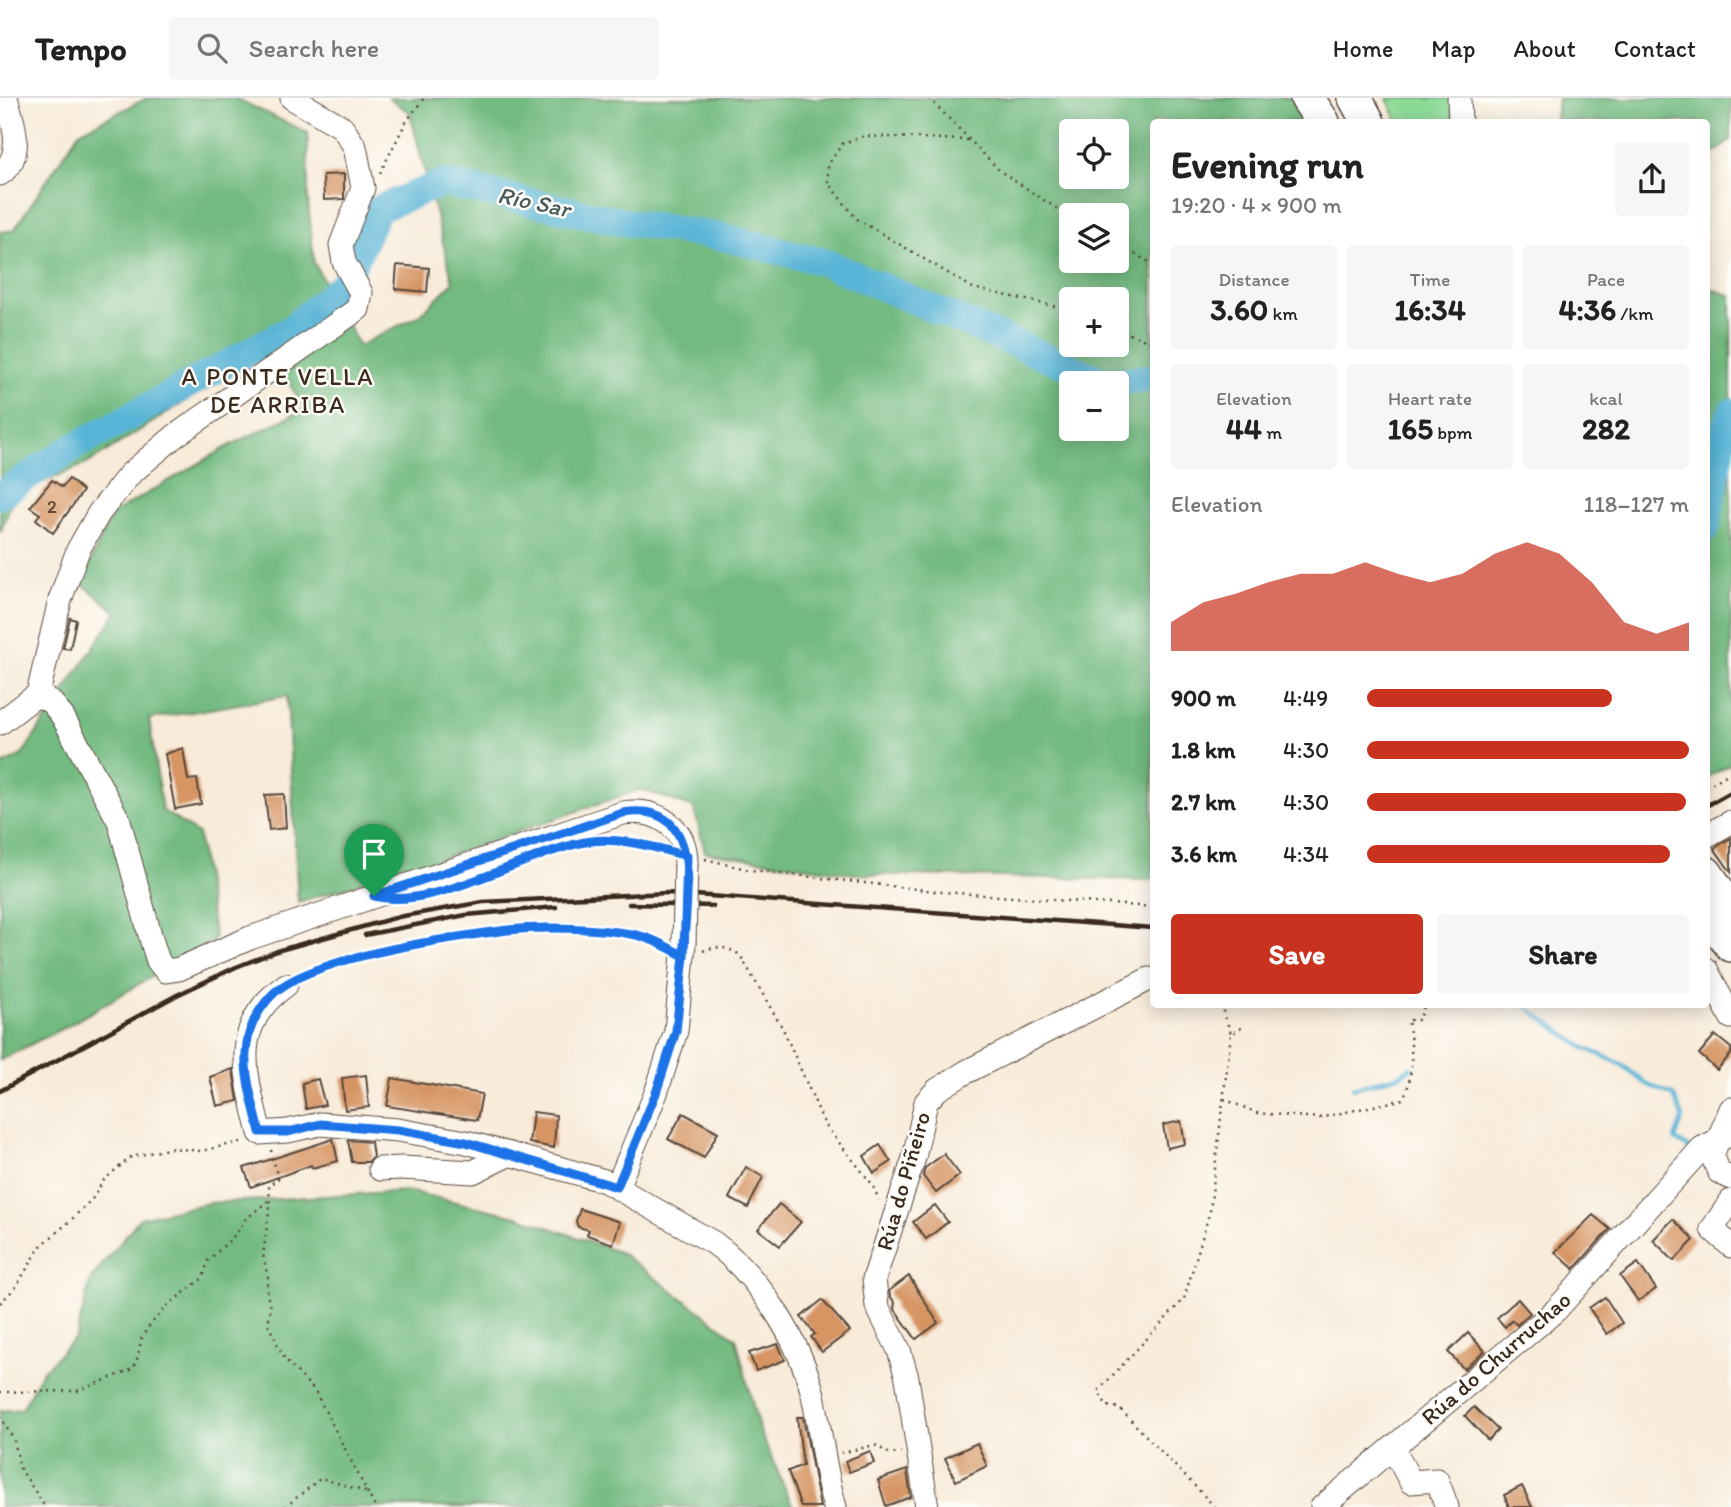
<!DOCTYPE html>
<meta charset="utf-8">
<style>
:root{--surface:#fff;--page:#f6f6f6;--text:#222;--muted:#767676;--line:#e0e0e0;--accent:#c8321e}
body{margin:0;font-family:Itim,sans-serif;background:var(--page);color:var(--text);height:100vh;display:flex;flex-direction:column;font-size:26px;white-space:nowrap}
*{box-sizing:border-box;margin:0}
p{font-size:23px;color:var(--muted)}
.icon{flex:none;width:38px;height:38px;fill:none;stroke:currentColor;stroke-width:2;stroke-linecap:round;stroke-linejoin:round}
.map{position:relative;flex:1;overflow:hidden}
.details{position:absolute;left:1150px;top:21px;width:560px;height:889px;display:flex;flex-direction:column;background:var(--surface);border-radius:7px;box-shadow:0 4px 18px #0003}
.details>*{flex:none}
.buttons{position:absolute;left:1059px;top:21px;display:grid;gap:14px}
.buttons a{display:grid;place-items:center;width:70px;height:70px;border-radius:7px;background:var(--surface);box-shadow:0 4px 18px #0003;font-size:35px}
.pin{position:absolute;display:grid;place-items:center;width:60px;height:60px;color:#fff;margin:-72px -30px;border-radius:50% 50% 50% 0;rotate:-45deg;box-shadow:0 0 7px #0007}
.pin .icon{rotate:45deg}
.round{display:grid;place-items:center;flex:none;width:74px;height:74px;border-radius:7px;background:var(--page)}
.head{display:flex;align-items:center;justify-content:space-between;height:119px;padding:0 21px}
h1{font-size:38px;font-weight:800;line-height:52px}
.figures{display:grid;grid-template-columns:repeat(3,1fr);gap:10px;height:119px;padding:7px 21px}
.figures div{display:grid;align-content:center;border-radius:7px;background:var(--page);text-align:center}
.figures b{font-size:30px;font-weight:800}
.figures small{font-size:19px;font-weight:400}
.figures p{font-size:19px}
.chart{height:196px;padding:14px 21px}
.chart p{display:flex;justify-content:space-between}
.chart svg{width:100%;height:126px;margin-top:7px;fill:var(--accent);opacity:.7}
.button{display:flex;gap:14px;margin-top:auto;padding:14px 21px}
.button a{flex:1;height:80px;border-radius:7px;background:var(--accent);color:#fff;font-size:28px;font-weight:800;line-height:80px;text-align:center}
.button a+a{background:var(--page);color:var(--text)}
ul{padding:0 21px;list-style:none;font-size:23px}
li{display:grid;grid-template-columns:112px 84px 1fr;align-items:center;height:52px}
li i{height:18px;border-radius:9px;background:var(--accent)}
header{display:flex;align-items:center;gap:42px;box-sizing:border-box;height:98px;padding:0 35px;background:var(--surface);border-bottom:2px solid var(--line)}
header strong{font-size:33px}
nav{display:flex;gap:38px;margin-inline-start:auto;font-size:24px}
.search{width:490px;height:63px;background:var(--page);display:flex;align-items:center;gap:18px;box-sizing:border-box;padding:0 24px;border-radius:7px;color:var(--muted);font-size:26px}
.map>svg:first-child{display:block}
.green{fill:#8dda98;stroke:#64825b;stroke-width:2}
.forest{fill:#72ba80;stroke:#56724f;stroke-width:2;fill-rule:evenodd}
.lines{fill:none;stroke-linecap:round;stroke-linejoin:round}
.stream{stroke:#59b4d6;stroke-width:4.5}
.river{stroke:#59b4d6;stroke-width:28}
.building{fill:#d69564}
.minor-casing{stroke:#57473a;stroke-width:25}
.highway-casing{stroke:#57473a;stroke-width:36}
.path{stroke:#57473a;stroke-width:2.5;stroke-dasharray:2 5;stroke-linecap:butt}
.minor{stroke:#fff;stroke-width:23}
.highway{stroke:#fff;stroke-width:33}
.rail{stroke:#3b2a1e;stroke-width:4.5}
.minor-bridge-casing{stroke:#57473a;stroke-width:25;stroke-linecap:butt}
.minor-bridge{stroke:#fff;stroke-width:23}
.route-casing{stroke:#fff;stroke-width:14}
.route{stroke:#1a73e8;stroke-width:9}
.labels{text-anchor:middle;stroke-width:5;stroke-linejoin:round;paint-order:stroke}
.number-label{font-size:19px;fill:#624530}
.street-label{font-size:23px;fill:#3b2a1e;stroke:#fdfcf7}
.water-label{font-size:24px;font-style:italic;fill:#465a5e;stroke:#fdfcf7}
.neighbourhood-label{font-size:24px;letter-spacing:2px;fill:#3b2a1e;stroke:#fdfcf7}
</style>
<header>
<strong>Tempo</strong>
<div class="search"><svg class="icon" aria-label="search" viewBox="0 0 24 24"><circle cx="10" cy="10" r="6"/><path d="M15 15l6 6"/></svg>Search here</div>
<nav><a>Home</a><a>Map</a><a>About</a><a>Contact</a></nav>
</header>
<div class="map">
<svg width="1731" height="1409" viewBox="0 0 1731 1409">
<rect width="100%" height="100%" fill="#fdfcf7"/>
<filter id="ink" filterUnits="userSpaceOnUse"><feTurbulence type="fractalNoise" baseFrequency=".0143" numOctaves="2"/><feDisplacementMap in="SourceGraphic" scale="14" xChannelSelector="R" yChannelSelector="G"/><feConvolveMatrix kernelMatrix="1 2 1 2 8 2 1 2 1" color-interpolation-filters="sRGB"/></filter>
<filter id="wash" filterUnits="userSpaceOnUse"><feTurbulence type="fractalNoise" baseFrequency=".00686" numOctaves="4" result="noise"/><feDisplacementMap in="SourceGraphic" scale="28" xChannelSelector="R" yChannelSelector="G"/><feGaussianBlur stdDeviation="1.57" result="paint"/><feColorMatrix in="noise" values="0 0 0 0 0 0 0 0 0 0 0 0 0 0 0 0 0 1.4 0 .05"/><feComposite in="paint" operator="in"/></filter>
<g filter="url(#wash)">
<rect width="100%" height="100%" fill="#f8ebd9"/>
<polygon class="green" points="1387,0 1452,0 1453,24 1398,24"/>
<g class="forest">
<path d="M147 0H235L308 35V102L314 165 359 248 420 217 453 184 410 15 389 0H1292L1309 24H1153V782L855 776 705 754 694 710 641 691 428 765 298 804 287 598 149 621 162 712 198 736 215 842 67 928 0 962V668L22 657 117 514 81 485 112 416 229 348 305 311 268 251 88 365 15 396 0 435V134L14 132 79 34ZM1071 33H1116V79H1071ZM1071 117H1116V163H1071ZM1071 201H1116V247H1071ZM1071 285H1116V331H1071Z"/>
<polygon points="1558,0 1731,0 1731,42 1706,62 1706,24 1556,24"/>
<polygon points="1706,183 1710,190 1731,198 1731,666 1706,680"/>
<polygon points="407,1093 517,1118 621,1155 736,1240 759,1331 793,1409 0,1409 0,1313 22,1311 41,1275 76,1239 91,1181 140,1120 209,1105"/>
</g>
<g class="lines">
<g class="stream">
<polyline points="1522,906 1583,949 1621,966 1646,986 1673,997 1683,1019 1675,1041 1689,1051"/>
<polyline points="1353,990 1398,978 1411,970"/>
</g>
<g class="river">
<polyline points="0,397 70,351 291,231 345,184 378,111 443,85 618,123 722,139 824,164 1105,284 1153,280"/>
<polyline points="1706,430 1725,331 1731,314"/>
</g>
</g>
<g id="blocks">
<g class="building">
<polygon points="344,76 344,101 324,102 323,77"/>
<polygon points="397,167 429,170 427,194 395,191"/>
<polygon points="69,381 83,393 53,435 36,421 40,416 30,409 52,382 62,389"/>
<polygon points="70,520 76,522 70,551 63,550"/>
<polygon points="183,650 188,682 197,681 201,706 175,711 165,656"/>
<polygon points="284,696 286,730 269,732 265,697"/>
<polygon points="1731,740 1731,774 1714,750"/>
<polygon points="1715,937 1731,950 1731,956 1717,972 1699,956"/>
<polygon points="233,971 238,1003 217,1008 210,979"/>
<polygon points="366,977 369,1009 345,1012 342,980"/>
<polygon points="392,980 482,996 477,1022 387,1008"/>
<polygon points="318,981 325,1007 306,1011 302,985"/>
<polygon points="533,1014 556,1017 554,1050 529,1045"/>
<polygon points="683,1015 718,1034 704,1060 668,1041"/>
<polygon points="1181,1023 1185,1046 1167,1050 1163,1027"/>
<polygon points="333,1041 338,1063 312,1070 311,1067 251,1089 244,1070"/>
<polygon points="348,1042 371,1044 373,1059 368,1064 352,1064"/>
<polygon points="880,1047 891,1064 874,1075 864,1058"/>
<polygon points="944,1056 960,1077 936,1095 923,1078 925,1070"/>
<polygon points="746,1069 763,1079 748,1110 729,1100"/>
<polygon points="779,1106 801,1124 780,1148 758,1131"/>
<polygon points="935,1107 948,1124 926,1141 913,1124"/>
<polygon points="580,1111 620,1124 613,1146 587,1137 589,1132 578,1129 576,1123"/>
<polygon points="1593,1117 1610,1131 1574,1171 1555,1154"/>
<polygon points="1673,1121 1694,1142 1674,1163 1653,1142"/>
<polygon points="1638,1165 1656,1191 1638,1203 1620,1178"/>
<polygon points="909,1178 938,1225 916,1241 894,1210 895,1205 890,1198 889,1193"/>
<polygon points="1605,1199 1622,1225 1607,1236 1589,1210"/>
<polygon points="1518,1201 1530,1215 1517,1227 1512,1222 1505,1229 1497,1220"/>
<polygon points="822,1202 850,1233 822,1254 811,1239 815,1236 801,1219"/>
<polygon points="1468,1235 1485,1253 1464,1271 1448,1254"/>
<polygon points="778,1246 785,1262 756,1273 749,1255"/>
<polygon points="1474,1309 1498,1332 1488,1342 1465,1318"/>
<polygon points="797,1319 803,1319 820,1409 801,1409 788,1373 803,1367"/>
<polygon points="977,1345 987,1368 956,1383 945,1360"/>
<polygon points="870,1353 874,1365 849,1374 845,1363"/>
<polygon points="907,1372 911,1399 886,1408 878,1382"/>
<polygon points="1522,1388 1532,1409 1509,1409 1504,1397"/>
</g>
</g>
</g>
<g filter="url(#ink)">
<use href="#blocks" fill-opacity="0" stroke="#57473a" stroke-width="2"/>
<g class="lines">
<g class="minor-casing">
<g id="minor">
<polyline points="1459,0 1460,24"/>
<path d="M0 76C25 59 14 25 6 0"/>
<path d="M38 596 52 605 63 619 119 723 152 844 158 863 166 873 179 871 250 840 623 715C657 710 687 729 686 766"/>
<polyline points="0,625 38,596 60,502 78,452 99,415 130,376 175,338 358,211 361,195 344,164 341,147 363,90 355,49 342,29 292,0"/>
<polyline points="1706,738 1731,724"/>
<polyline points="1706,871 1731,919"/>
<path d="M286 887C228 928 246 977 260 1035L288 1033 320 1026 398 1032 466 1044 605 1083 714 1145C759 1178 800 1243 813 1297 821 1335 824 1372 835 1409"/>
<polyline points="1731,1011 1712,1057 1719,1074 1731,1080"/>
<polyline points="380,1071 402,1070 473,1074 510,1056"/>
<polyline points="617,1089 656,995 676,933 684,846"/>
<polyline points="1731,1148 1712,1131 1731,1103"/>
<polyline points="1393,1350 1411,1384 1437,1382 1447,1409"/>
<polyline points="927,1409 907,1280 899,1252 877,1208 874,1181 914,1060 926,1004 937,992 966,974 1149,881"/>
<polyline points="1322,1409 1556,1212 1702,1050 1731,1036"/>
</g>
</g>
<g class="highway-casing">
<g id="highway">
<polyline points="1307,0 1323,24"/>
<polyline points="1355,0 1368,24"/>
<polyline points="1706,775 1731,812"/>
<polyline points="1706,814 1731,847"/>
</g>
</g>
<g class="path">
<polyline points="929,0 1000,73 1071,120"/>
<polyline points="968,42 865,38 843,45 828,67 828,85 857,121 973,190 1071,212"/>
<polyline points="380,75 406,24 424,0"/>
<polyline points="1116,146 1153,166"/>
<polyline points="1116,231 1153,245"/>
<polyline points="1706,689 1731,674"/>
<polyline points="606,742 665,753"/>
<polyline points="705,761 750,772 943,794 1153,809"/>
<path d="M703 853C717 847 727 849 740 857L783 931 825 1027 872 1086 879 1102"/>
<path d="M301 880C355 855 406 849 463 840 528 831 602 821 664 848"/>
<polyline points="1221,906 1231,936"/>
<path d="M1224 1001 1257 1015 1319 1020 1401 1002C1415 987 1412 943 1408 922H1419L1425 906"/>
<polyline points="271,1052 278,1081 269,1087 270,1108 263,1157 268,1180 267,1197 271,1209 268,1226 284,1260 315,1293 375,1409"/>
<polyline points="0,1205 15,1190 41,1148 70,1123 92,1101 104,1082 131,1059 172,1050 201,1053 245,1043"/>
<polyline points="0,1294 77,1293 129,1273 136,1266 142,1239 150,1227 168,1207 203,1180 208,1163 236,1136 245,1122 269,1102"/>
<polyline points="0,1318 14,1342 20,1370 45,1409"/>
<polyline points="841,1355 875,1347 890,1356 901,1354"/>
<polyline points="285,1409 321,1380 366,1394"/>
<polyline points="1215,1409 1119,1310 1107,1308 1098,1293 1184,1201 1210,1113 1231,936 1244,928"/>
</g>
<use href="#minor" class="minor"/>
<use href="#highway" class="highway"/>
<g class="rail">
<polyline points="1706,708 1731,694"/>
<polyline points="629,806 713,808"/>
<polyline points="365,837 466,817 556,809"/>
<polyline points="0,993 177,897 236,869 280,852 398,819 483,804 667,795 1153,830"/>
</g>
<g class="minor-bridge-casing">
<polyline id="minor-bridge" points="684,846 686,766"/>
</g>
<use href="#minor-bridge" class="minor-bridge"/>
</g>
</g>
<g class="lines" filter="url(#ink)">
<g class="route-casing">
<path id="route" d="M374 798C434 814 529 752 591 743 622 739 657 750 687 758L684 858C669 850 652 840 636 837 602 830 542 828 508 832 454 839 305 859 270 899 231 942 248 985 260 1034H288L320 1026 398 1032 466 1044 617 1089 656 995 676 933 684 858V846C686 795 705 702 623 715L374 798"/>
</g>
<use href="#route" class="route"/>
</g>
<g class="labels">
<g class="number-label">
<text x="52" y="415">2</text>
</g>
<g class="street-label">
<text transform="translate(903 1083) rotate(-74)" y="8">Rúa do Piñeiro</text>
<text transform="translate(1496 1260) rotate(-41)" y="8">Rúa do Churruchao</text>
</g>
<g class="water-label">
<text transform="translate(534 104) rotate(12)" y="8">Río Sar</text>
</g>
<g class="neighbourhood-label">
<text x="278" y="287">A PONTE VELLA<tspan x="278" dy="28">DE ARRIBA</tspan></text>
</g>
</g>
</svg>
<div class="buttons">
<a><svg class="icon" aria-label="locate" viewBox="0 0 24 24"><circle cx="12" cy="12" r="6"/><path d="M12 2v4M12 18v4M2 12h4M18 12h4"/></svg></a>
<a><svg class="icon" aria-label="layers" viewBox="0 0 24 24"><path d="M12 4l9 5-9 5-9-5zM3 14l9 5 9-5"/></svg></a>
<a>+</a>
<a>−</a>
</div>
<div class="pin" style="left:374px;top:798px;background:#1e9e55"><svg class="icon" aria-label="arrive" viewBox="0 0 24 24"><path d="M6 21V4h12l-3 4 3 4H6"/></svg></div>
<section class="details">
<div class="head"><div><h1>Evening run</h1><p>19:20 · 4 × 900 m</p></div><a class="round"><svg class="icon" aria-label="share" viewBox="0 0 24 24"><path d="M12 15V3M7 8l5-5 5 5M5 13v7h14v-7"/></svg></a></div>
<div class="figures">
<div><p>Distance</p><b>3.60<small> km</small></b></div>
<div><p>Time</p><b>16:34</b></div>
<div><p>Pace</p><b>4:36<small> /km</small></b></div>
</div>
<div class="figures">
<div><p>Elevation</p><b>44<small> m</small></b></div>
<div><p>Heart rate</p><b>165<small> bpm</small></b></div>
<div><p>kcal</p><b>282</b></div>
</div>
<div class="chart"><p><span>Elevation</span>118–127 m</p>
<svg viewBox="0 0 160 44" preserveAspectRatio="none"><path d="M0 44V34L10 27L20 24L30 20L40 17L50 17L60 13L70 17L80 20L90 17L100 10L110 6L120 10L130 20L140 34L150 38L160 34V44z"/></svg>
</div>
<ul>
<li><b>900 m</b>4:49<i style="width:76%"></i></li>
<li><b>1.8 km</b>4:30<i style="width:100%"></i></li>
<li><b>2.7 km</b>4:30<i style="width:99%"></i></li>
<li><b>3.6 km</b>4:34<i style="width:94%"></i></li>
</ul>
<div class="button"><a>Save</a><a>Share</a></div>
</section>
</div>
